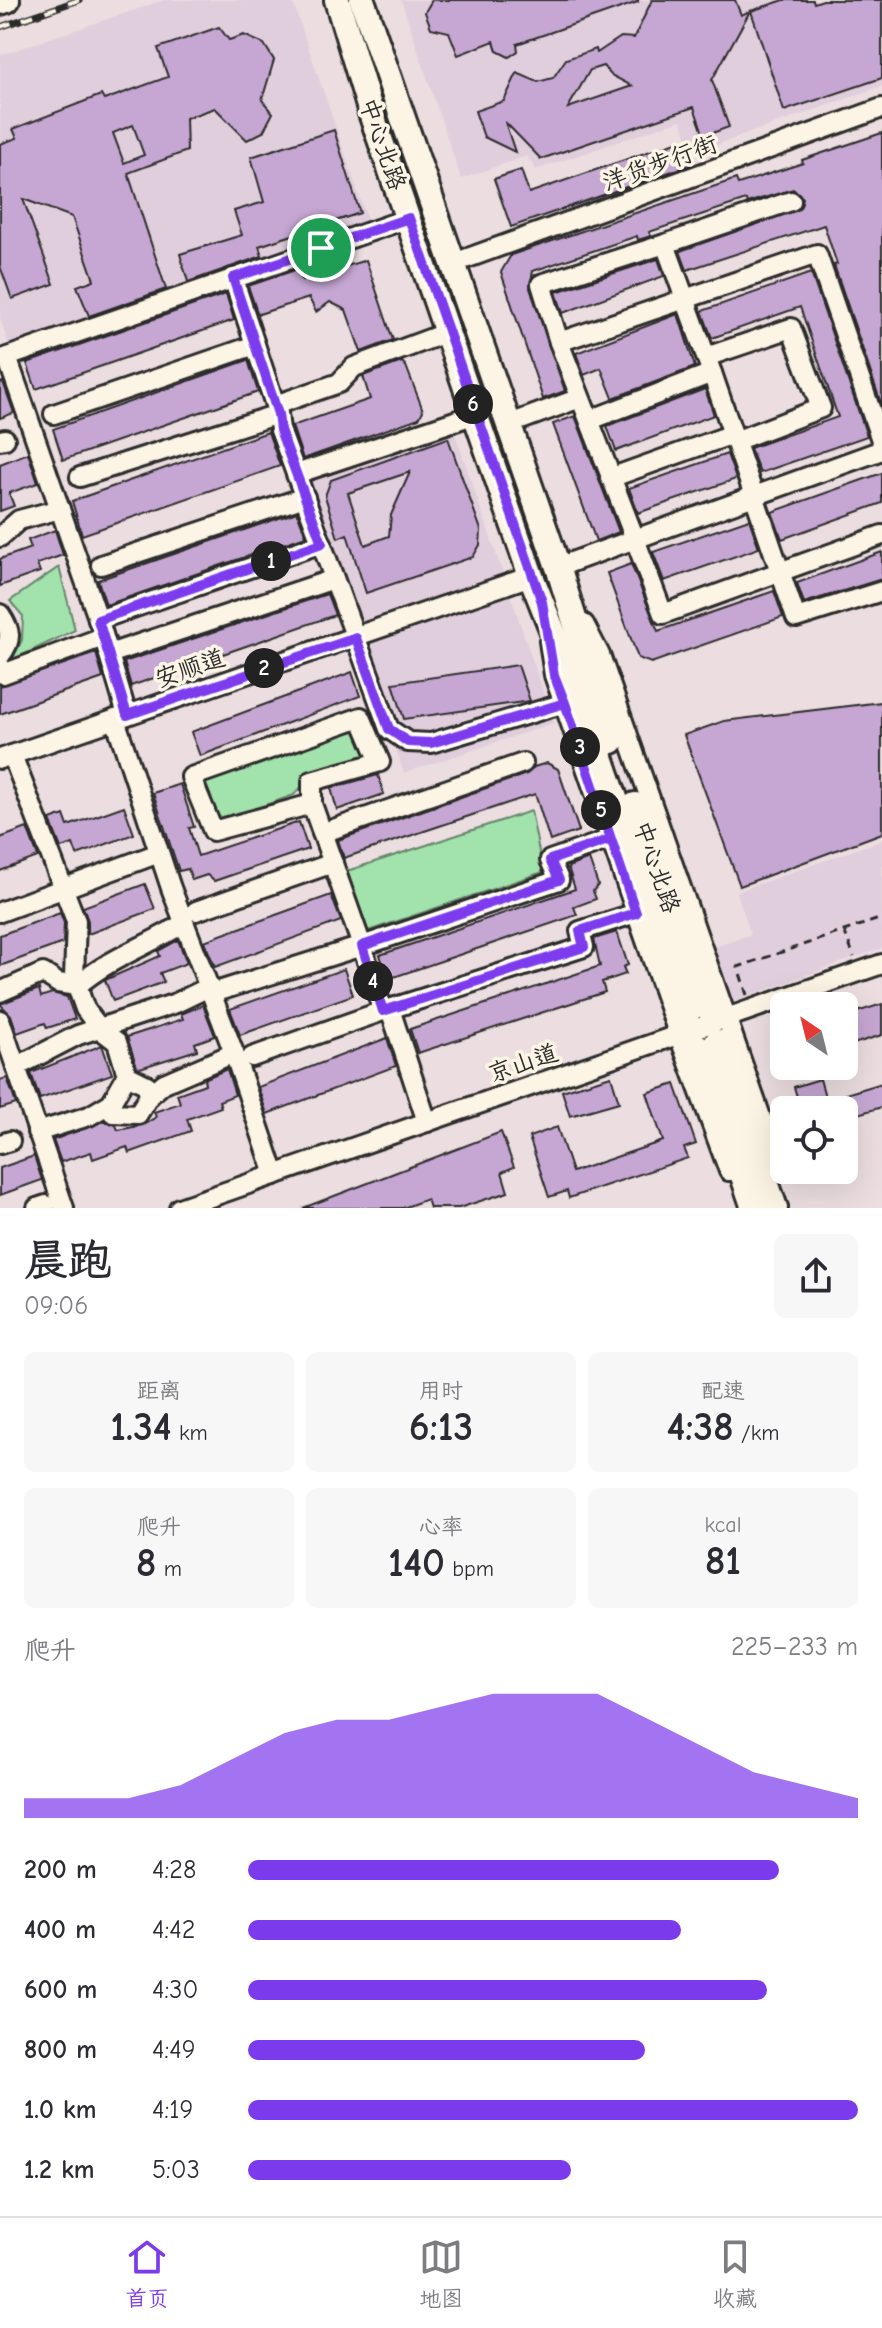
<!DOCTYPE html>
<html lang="zh">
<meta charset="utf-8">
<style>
:root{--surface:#fff;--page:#f7f7f7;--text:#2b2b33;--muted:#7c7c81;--line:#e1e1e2;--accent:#7c3aed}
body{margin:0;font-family:"Comic Neue","LXGW WenKai TC",sans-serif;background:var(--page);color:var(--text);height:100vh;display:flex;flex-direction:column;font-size:30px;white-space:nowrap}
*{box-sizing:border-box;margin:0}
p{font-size:26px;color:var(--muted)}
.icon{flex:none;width:44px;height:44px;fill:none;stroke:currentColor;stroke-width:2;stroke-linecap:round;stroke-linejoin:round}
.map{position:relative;height:1208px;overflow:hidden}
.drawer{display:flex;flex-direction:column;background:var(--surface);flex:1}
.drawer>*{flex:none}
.needle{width:52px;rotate:325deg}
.buttons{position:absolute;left:770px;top:992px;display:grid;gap:16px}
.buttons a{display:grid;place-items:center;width:88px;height:88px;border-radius:12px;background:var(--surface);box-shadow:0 8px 32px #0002;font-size:40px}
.pin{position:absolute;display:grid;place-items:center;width:68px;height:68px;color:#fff;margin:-34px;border:4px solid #fff;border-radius:50%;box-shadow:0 2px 8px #0007}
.km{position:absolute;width:40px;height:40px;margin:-20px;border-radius:50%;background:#222;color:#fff;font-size:22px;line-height:40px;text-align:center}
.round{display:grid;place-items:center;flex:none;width:84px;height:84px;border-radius:12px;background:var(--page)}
.overview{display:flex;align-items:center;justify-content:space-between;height:136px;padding:0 24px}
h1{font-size:44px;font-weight:800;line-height:60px}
.figures{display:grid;grid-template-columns:repeat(3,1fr);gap:12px;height:136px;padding:8px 24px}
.figures div{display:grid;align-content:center;border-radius:12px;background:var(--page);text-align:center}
.figures b{font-size:40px;font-weight:800}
.figures small{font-size:22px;font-weight:400}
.figures p{font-size:22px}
.chart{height:224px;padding:16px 24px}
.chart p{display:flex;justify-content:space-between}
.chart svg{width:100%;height:144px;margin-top:8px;fill:var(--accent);opacity:.7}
ul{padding:0 24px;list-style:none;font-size:26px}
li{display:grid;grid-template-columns:128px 96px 1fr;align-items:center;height:60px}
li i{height:20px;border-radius:10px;background:var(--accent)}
.tab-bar{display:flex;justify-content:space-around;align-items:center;height:112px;border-top:2px solid var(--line);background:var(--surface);font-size:22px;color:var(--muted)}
.tab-bar a{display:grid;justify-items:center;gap:4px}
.tab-bar .current{color:var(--accent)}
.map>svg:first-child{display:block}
.built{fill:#e1cedc}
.green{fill:#a2e2ac;stroke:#66866c;stroke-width:2}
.building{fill:#c6a7d3;stroke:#2b2b2b;stroke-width:2;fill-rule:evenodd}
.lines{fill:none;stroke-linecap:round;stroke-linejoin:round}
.minor-casing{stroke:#2b2b2b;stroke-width:24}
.major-casing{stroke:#2b2b2b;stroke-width:30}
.path{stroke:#2b2b2b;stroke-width:3;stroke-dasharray:8 6;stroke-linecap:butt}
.minor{stroke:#fcf5e5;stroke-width:18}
.major{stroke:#fcf5e5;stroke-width:24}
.rail-casing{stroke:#2b2b2b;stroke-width:7}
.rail{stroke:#fcf5e5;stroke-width:4;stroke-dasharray:12;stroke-linecap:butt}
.route-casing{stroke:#fff;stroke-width:16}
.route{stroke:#7c3aed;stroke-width:10}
.labels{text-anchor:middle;stroke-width:7;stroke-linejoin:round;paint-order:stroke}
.street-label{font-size:24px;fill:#2b2b2b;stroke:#fcf5e5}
</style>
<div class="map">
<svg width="882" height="1208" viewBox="0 0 882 1208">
<rect width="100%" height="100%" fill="#ecdee0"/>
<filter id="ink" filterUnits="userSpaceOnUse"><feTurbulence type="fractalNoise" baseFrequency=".0125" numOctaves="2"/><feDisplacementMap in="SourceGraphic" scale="16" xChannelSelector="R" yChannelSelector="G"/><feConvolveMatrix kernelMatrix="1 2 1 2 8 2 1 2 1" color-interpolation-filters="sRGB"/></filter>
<g filter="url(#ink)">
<g class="built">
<polygon points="164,0 292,0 369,224 10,349 0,318 0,55"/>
<polygon points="401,0 882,0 882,86 694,153 681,120 536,170 527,156 461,179"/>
<polygon points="454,430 554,723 404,773 304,481"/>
<polygon points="882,840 882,948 724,1005 704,951 751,934 736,892"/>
</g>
<g class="green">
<polygon points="59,567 75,630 12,660 22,640 23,616 10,601"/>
<polygon points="357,720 370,760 306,782 294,795 216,822 201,780"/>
<polygon points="531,811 543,872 368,931 347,871"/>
</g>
<g class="building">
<polygon points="432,0 638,0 638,2 517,44 518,51 509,57 497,51 494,41 458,55 449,32 431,28 425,12"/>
<path d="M652 0H735L741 15 750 11 712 80 729 127 704 136 694 107 541 159 505 122 515 152 484 137 475 111 504 101 517 73 538 82 553 78 566 59 596 49 597 53 621 37 634 38ZM603 66 611 75 632 86 568 108 590 70Z"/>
<polygon points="784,0 813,0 814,3 823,0 882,0 882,78 784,111 751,11"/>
<path d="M219 27 229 40 244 35 264 44 274 60 262 100 273 113 263 132 247 140 215 108 186 118 187 151 128 173 166 289 89 316 77 286 94 280 72 217 23 199 54 284 12 299 0 266V144L17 138 13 129 101 95 104 100 168 77 158 48ZM133 125 144 155 124 163 113 133Z"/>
<polygon points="334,130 360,213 259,246 262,256 188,282 180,254 242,235 234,211 264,202 251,157"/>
<polygon points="882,133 882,406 834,265 837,264 824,225 687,270 680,251 799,209 803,198 793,189 747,203 746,200 649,232 651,236 638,240 637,236 533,271 530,288 565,391 543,399 501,272 511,255 736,179 738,184 803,163 802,160"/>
<polygon points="682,140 690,165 511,227 494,179 521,170 529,193"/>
<polygon points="658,259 664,276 563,313 556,292"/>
<polygon points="366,260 393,340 361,352 346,310 330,302 316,312 309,298 259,314 257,312 248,286 298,269 302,280"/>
<polygon points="811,273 867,436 760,473 750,448 838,417 800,307 712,338 702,311"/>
<polygon points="226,294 234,320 36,389 27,363"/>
<polygon points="678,314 695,367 613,398 601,368 584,375 576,353"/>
<polygon points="248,360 258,392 63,460 53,429"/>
<polygon points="402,362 406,366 421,405 423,411 419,418 303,459 292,426 370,399 363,376"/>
<polygon points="3,382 14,413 0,418 0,383"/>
<polygon points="705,389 714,415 616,451 607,426"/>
<polygon points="575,416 619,532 596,541 553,424"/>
<polygon points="268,432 280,466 82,535 72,501"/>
<path d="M448 438 481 530 480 545 473 557 366 593 347 534 338 538 325 496 331 480ZM410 472 391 515 389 536 365 545 348 493Z"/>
<polygon points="28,453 38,483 9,493 14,506 0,511 0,464"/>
<polygon points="727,454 736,479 638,513 629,488"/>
<polygon points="882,473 882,503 782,539 772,512"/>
<polygon points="297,512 306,536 106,605 98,580"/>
<polygon points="749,519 759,548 664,581 653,552"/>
<polygon points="55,530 63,555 37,564 40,572 0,586 0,559 31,548 28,540"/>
<polygon points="882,552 882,579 804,603 797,583"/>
<polygon points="631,564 658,631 774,591 783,617 651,663 638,658 607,573"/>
<polygon points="327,594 335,615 131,686 124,662"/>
<polygon points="96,653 103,678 0,714 0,686"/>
<polygon points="518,665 530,701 404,719 393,683"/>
<polygon points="352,672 360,696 200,756 191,732"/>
<polygon points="882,702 882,833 740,886 684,735 724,721"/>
<polygon points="547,763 558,769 579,831 550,841 535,794 344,858 338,840 527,774 534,767"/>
<polygon points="378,775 384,794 337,810 331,788"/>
<polygon points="180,784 194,827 189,828 198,856 299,822 308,849 214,881 207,875 192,880 188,869 179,871 153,793"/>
<polygon points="124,806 134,834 77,855 73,844 61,848 50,820 64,815 68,826"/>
<polygon points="27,828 38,857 0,871 0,838"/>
<polygon points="589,859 598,885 593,891 596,899 574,907 577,915 388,979 380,955 575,889 568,867"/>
<polygon points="145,884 155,909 88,934 88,921 83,907"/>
<polygon points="331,895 341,921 215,967 204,941"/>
<polygon points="60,913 64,923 63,943 0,966 0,935"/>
<polygon points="617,932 628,965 623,967 626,974 602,982 605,992 418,1053 410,1029 600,966 594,939"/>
<polygon points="178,940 187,963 160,973 164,982 113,1001 105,980 160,956 158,951"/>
<polygon points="344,969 353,995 240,1035 230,1009"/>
<polygon points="39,989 41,997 52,993 67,997 75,1019 47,1028 45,1023 17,1033 11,1015 0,1004"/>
<polygon points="882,1004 882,1035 844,1047 844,1016"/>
<polygon points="203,1005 215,1036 195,1043 197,1050 140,1068 137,1067 127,1037 183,1019 181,1014"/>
<polygon points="387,1038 396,1066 267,1114 258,1087"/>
<polygon points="102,1045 112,1074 40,1099 31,1073"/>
<polygon points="227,1069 235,1095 219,1101 221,1107 187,1119 191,1131 129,1153 127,1147 93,1159 91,1152 61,1162 53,1140 104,1121 116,1125 118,1130 143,1125 156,1117 154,1112 180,1103 177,1094 205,1084 204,1079"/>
<polygon points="611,1076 619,1102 570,1116 562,1091"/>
<polygon points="7,1078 16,1104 0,1109 0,1080"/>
<polygon points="820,1079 826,1100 882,1083 882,1107 844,1118 844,1110 801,1110 794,1087"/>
<polygon points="675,1084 696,1144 684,1148 688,1158 569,1198 567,1191 549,1197 529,1137 557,1127 572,1172 663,1141 647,1093"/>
<polygon points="501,1132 514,1167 502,1172 508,1192 459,1208 430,1208 427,1199 403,1208 303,1208"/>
<polygon points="34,1156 42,1180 0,1195 0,1168"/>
</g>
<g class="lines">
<g class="minor-casing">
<g id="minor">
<polyline points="454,263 882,108"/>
<polyline points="233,278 278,414 280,430 389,729 408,742 431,743 565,703"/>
<polyline points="559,342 541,284 665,244"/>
<polyline points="706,357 791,328 821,408 735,441"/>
<polyline points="712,373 796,618 882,591"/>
<polyline points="275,405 339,383 354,367 448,332"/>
<polyline points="54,414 255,345"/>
<polyline points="590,420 712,373 665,244 791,201"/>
<polyline points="510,424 580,398"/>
<polyline points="0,440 5,439"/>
<polyline points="882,443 817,254 559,342 635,539 882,450"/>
<polyline points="296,474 476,414"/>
<polyline points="80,477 278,414"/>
<polyline points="610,478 733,434"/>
<polyline points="0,537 19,520 60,509"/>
<polyline points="101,565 305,497"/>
<polyline points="558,567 635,539 663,614 882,535"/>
<path d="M0 614C11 630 13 640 0 656"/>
<polyline points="98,620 322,543"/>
<polyline points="584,624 600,655 776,1160"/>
<polyline points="549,641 554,675 679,1036 729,1171"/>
<polyline points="109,654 334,579"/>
<polyline points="0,666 3,674 103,637"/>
<polyline points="127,715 100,624 7,357 409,218"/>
<polyline points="115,719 171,888 234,1053 275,1175"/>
<polyline points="12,755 76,921 74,978 85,1009 100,1029 117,1042 127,1075 111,1103 89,1116 37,1132"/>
<polyline points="0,759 531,576"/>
<polyline points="322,833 523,763"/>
<polyline points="611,839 550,860 559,880 362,946 383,1011 584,947 580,931 636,913"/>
<polyline points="196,911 333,863"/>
<polyline points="0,912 159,853"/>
<polyline points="222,990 362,946 312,804 213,831 191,777 361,717 380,762 312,781 312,804"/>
<path d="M0 992 43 973 58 983 77 986C109 958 148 946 184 923"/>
<polyline points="390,1009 427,1122"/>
<polyline points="0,1020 64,1208"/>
<polyline points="252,1057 383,1011"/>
<polyline points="16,1067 78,1035 176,1003 209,987"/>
<polyline points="149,1096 164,1083 234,1053"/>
<polyline points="111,1103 113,1113 138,1114 149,1096 147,1085 127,1075"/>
<polyline points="0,1144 10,1141"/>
<polyline points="37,1208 46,1205"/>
<polyline points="179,1208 882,964"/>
</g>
</g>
<g class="major-casing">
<g id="major">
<polyline points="337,0 371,113 531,576 591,728 688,1012"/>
<polyline points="362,0 558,567 612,741"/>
<polyline points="0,2 7,0"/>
<polyline points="635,805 706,1007"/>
<polyline points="717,1042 775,1208"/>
<polyline points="699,1047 754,1208"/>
</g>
</g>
<g class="path">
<polyline points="844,930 854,957"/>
<polyline points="747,995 738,967 882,918"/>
</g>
<use href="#minor" class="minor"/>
<use href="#major" class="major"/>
<g class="rail-casing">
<polyline id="rail" points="0,27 79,0"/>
</g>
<use href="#rail" class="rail"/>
</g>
</g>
<g class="lines" filter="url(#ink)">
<g class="route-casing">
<polyline id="route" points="321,248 233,278 278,414 280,430 322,543 98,620 127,715 356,638 389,729 408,742 431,743 565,703 611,839 550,860 559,880 362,946 383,1011 584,947 580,931 636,913 565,703 554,675 542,602 409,218 321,248"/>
</g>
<use href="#route" class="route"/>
</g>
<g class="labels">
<g class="street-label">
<text transform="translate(383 144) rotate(71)" y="8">中心北路</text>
<text transform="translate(660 163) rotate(-20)" y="8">洋货步行街</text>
<text transform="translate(190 668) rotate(-19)" y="8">安顺道</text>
<text transform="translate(657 867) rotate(71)" y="8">中心北路</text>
<text transform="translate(523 1063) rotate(-19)" y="8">京山道</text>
</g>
</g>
</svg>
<div class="buttons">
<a><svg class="needle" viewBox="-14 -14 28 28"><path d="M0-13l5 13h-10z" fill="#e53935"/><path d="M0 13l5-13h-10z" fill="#7c7c81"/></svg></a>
<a><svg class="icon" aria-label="locate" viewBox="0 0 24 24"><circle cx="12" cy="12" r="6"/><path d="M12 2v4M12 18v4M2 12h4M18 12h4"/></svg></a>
</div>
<div class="pin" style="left:321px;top:248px;background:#1e9e55"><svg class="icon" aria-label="arrive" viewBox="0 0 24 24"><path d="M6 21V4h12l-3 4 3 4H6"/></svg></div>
<b class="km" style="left:271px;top:561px">1</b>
<b class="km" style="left:264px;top:668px">2</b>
<b class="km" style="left:580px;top:747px">3</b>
<b class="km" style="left:373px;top:981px">4</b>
<b class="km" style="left:601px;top:810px">5</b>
<b class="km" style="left:473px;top:404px">6</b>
</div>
<section class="drawer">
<div class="overview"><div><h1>晨跑</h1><p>09:06</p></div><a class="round"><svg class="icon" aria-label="share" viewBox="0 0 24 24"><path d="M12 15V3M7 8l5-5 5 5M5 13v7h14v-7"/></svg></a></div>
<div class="figures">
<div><p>距离</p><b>1.34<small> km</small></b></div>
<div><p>用时</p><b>6:13</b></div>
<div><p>配速</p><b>4:38<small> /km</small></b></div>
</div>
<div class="figures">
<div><p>爬升</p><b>8<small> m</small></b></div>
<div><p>心率</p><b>140<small> bpm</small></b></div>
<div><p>kcal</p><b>81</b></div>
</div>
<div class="chart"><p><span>爬升</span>225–233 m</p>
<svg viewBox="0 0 160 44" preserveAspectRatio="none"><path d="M0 44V38L10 38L20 38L30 34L40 26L50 18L60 14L70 14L80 10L90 6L100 6L110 6L120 14L130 22L140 30L150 34L160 38V44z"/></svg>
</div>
<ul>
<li><b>200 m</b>4:28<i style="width:87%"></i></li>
<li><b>400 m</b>4:42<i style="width:71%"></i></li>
<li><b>600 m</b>4:30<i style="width:85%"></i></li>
<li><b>800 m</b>4:49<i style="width:65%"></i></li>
<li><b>1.0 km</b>4:19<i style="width:100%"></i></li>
<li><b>1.2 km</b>5:03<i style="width:53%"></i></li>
</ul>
</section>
<nav class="tab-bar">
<a class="current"><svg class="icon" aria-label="home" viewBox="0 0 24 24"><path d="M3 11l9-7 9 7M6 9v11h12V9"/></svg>首页</a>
<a><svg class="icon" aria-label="map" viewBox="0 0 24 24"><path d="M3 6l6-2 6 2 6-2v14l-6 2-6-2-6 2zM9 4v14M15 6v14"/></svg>地图</a>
<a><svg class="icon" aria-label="saved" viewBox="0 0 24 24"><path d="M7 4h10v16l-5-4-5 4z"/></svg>收藏</a>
</nav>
